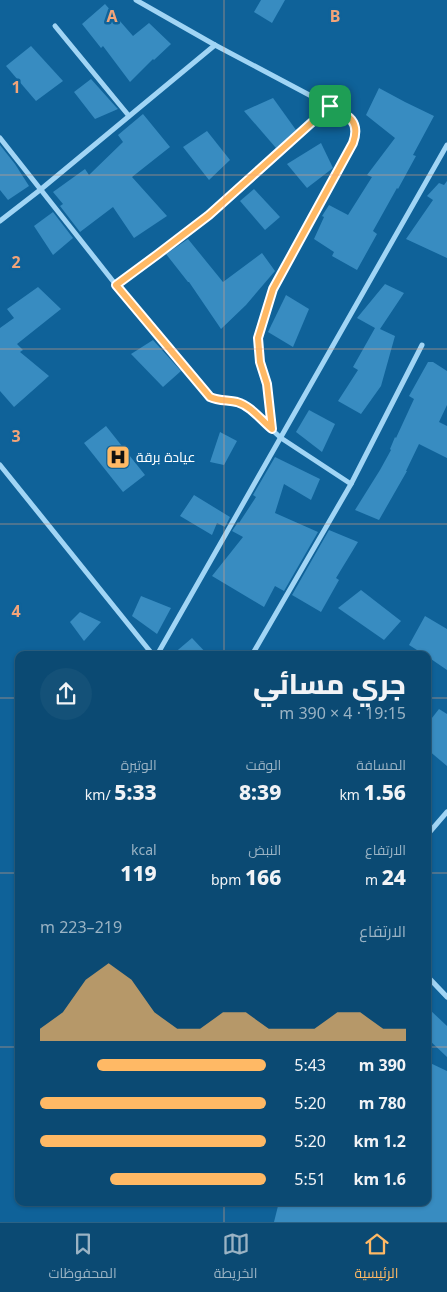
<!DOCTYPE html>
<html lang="ar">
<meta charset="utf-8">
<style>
:root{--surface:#0b4a73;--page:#145178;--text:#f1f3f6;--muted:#9ab3c4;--line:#2b6285;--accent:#ffb965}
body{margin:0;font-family:"Noto Sans",Cairo,sans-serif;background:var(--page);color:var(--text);direction:rtl;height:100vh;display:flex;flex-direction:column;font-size:19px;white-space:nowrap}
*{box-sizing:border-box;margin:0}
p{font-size:16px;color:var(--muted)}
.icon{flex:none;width:28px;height:28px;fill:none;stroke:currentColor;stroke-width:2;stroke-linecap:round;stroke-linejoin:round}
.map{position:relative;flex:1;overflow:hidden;direction:ltr}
.drawer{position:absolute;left:15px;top:651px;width:416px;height:555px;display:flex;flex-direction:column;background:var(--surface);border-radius:10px;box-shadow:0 1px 4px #0004,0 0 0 1px var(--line);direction:rtl}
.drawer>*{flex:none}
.pin{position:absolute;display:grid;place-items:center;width:42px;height:42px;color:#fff;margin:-21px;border-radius:10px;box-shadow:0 2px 8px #0006}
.round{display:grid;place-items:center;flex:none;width:52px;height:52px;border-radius:26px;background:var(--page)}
.headline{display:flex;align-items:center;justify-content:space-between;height:85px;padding:0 25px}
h1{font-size:28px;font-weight:800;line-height:38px}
.stats{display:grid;grid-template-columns:repeat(3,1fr);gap:8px;height:85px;padding:5px 25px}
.stats div{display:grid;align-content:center}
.stats b{font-size:21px;font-weight:800}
.stats small{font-size:14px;font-weight:400}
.stats p{font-size:14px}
.chart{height:140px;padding:10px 25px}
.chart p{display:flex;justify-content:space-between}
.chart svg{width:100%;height:90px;margin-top:5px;fill:var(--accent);opacity:.7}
ul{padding:0 25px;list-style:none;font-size:16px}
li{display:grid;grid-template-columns:80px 60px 1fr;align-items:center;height:38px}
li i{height:12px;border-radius:6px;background:var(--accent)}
.tab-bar{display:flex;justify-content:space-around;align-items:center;height:70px;border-top:1px solid var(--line);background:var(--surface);font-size:14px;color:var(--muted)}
.tab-bar a{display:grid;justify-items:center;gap:2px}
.tab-bar .on{color:var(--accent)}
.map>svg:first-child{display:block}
.building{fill:#388cc1}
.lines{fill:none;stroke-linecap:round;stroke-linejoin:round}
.minor{stroke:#a1d5f5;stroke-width:5}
.route-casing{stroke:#fff;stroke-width:10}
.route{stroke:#ffb965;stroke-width:6}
.grid{fill:none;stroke:#f2a479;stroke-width:1;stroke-opacity:0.55}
.labels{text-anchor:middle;stroke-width:5;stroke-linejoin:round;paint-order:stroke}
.poi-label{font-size:14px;fill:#fff;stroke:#0f6299;text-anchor:start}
.grid-label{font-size:16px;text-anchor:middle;font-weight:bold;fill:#f2a479;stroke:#0f6299;stroke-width:5;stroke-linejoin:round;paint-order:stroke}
</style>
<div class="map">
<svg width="447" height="1222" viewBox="0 0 447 1222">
<rect width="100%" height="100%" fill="#0f6299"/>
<g class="building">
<polygon points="261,0 285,0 272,23 254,12"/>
<polygon points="105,4 133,36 149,23 171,44 154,60 153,59 130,82 103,46 101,48 82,24"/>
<polygon points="31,46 63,81 36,101 6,66"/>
<polygon points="91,79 116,107 118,109 95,119 74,92"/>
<polygon points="379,88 405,102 434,116 413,155 416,156 398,189 397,188 373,231 377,234 357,270 332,256 334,252 314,239 324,217 322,216 329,205 348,215 372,177 367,175 395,138 366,115"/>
<polygon points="273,98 296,130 276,148 244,111"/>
<polygon points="143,114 170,147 132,177 167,216 134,238 113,207 80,232 60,206 63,204 53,192 85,169 89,175 123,142 118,135"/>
<polygon points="207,131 230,160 209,180 183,147"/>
<polygon points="321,143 333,168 307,188 287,164"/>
<polygon points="0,145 15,164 29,186 8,200 0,190"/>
<polygon points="447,181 447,258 406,239 433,200 427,196 439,183 444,185"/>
<polygon points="254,189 280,217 265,230 240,201"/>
<polygon points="53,212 73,238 53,255 34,226"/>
<polygon points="188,239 223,282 262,253 275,271 246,305 221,329 189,282 188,282 166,254"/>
<polygon points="385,284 404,293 380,329 395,336 381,386 361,414 338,401 358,370 353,367 375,328 357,318"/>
<polygon points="38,287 61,309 17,344 23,350 20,352 49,376 14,407 0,391 0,328 14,318 7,309"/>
<polygon points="286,295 309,309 293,347 268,332"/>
<polygon points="153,340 181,371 163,387 131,354"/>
<polygon points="428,362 433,362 447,371 447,405 439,422 447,426 447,458 419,444 406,471 407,471 379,520 355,510 380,470 391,450 390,449 395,437 396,438 414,399 409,396"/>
<polygon points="309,410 335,424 322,452 296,432"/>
<polygon points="106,426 145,475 123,492 84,443"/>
<polygon points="220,432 237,441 224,465 210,462"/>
<polygon points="275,457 320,479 311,500 284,484 275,513 318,532 284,591 275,586 264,607 212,576 243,537 232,531 238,522 239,523 256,497 253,495"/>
<polygon points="194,495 230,517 225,527 217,523 212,535 180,516"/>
<polygon points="329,530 358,542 336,578 339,580 321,612 292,595"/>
<polygon points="361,590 401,621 384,640 338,608"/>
<polygon points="141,596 171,608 157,634 132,616"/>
<polygon points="80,612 101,622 84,641 70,622"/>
<polygon points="425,616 447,629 447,670 428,657 428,655 425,655 409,645"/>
<polygon points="192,638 208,655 172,655"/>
<polygon points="439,709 447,714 447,766 428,750 428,723"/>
<polygon points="428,1008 447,1026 447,1057 428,1039"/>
<polygon points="428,1062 447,1071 447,1222 274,1222 279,1202 428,1202"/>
</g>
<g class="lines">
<g class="minor">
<path d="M136 0 215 45 347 115C356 124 357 131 353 143L273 289 258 338 260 362 267 384 271 429"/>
<polyline points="55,26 129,116"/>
<polyline points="0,138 116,285 210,397 216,400 232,401 240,403 247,407 281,438 351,484"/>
<polyline points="0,221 40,190 215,45"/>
<polyline points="116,285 209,215 331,106"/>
<polyline points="0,465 153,655"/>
<polyline points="157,655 447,145"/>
<polyline points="252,655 351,484 422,345"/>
<polyline points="428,834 447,812"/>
<polyline points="428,977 447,997"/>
</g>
</g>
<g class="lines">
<g class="route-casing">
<path id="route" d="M330 106C348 115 361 121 353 143L273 289 258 338 260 362 267 384 272 429C261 420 251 406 237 402 228 400 218 401 210 397L116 285 158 254 209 215Z"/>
</g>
<use href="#route" class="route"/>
</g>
<path class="grid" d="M224 0V655M0 175H447M0 349H447M0 524H447M0 698H19M428 698H447M0 873H19M428 873H447M0 1047H19M428 1047H447M224 1202V1222"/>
<defs>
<g id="hospital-square" transform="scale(1.25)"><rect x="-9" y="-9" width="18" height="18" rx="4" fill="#ffb965" stroke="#0f6299"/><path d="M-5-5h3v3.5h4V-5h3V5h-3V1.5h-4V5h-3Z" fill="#111"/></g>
</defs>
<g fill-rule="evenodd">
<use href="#hospital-square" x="118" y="457"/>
</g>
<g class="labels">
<g class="poi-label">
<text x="136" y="462">عيادة برقة</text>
</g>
</g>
<g class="grid-label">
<text x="112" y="22">A</text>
<text x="335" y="22">B</text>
<text x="16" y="93">1</text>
<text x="16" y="268">2</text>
<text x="16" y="442">3</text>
<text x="16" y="617">4</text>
</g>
</svg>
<div class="pin" style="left:330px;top:106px;background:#1e9e55"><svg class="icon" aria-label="arrive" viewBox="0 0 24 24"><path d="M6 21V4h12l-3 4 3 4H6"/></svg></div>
<section class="drawer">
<div class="headline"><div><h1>جري مسائي</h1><p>19:15 · 4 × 390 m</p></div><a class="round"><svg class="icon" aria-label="share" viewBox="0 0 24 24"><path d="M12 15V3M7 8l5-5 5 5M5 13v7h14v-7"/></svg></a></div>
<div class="stats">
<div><p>المسافة</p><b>1.56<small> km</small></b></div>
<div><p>الوقت</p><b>8:39</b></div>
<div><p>الوتيرة</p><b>5:33<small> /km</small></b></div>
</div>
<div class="stats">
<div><p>الارتفاع</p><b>24<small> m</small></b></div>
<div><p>النبض</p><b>166<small> bpm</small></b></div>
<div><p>kcal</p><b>119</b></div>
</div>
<div class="chart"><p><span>الارتفاع</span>219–223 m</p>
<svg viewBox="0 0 160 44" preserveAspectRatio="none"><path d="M0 44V38L10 30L20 14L30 6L40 14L50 30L60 38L70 38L80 30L90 30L100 38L110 38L120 38L130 30L140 30L150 38L160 38V44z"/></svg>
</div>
<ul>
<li><b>390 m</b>5:43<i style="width:75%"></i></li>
<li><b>780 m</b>5:20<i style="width:100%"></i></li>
<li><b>1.2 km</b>5:20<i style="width:100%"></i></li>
<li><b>1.6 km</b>5:51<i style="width:69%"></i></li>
</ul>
</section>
</div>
<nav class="tab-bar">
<a class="on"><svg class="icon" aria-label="home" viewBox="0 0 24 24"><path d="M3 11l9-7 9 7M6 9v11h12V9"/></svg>الرئيسية</a>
<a><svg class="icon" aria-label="map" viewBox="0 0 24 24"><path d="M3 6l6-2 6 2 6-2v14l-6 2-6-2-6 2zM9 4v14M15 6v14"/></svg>الخريطة</a>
<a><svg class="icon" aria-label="saved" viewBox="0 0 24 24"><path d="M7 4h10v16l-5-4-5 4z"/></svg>المحفوظات</a>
</nav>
